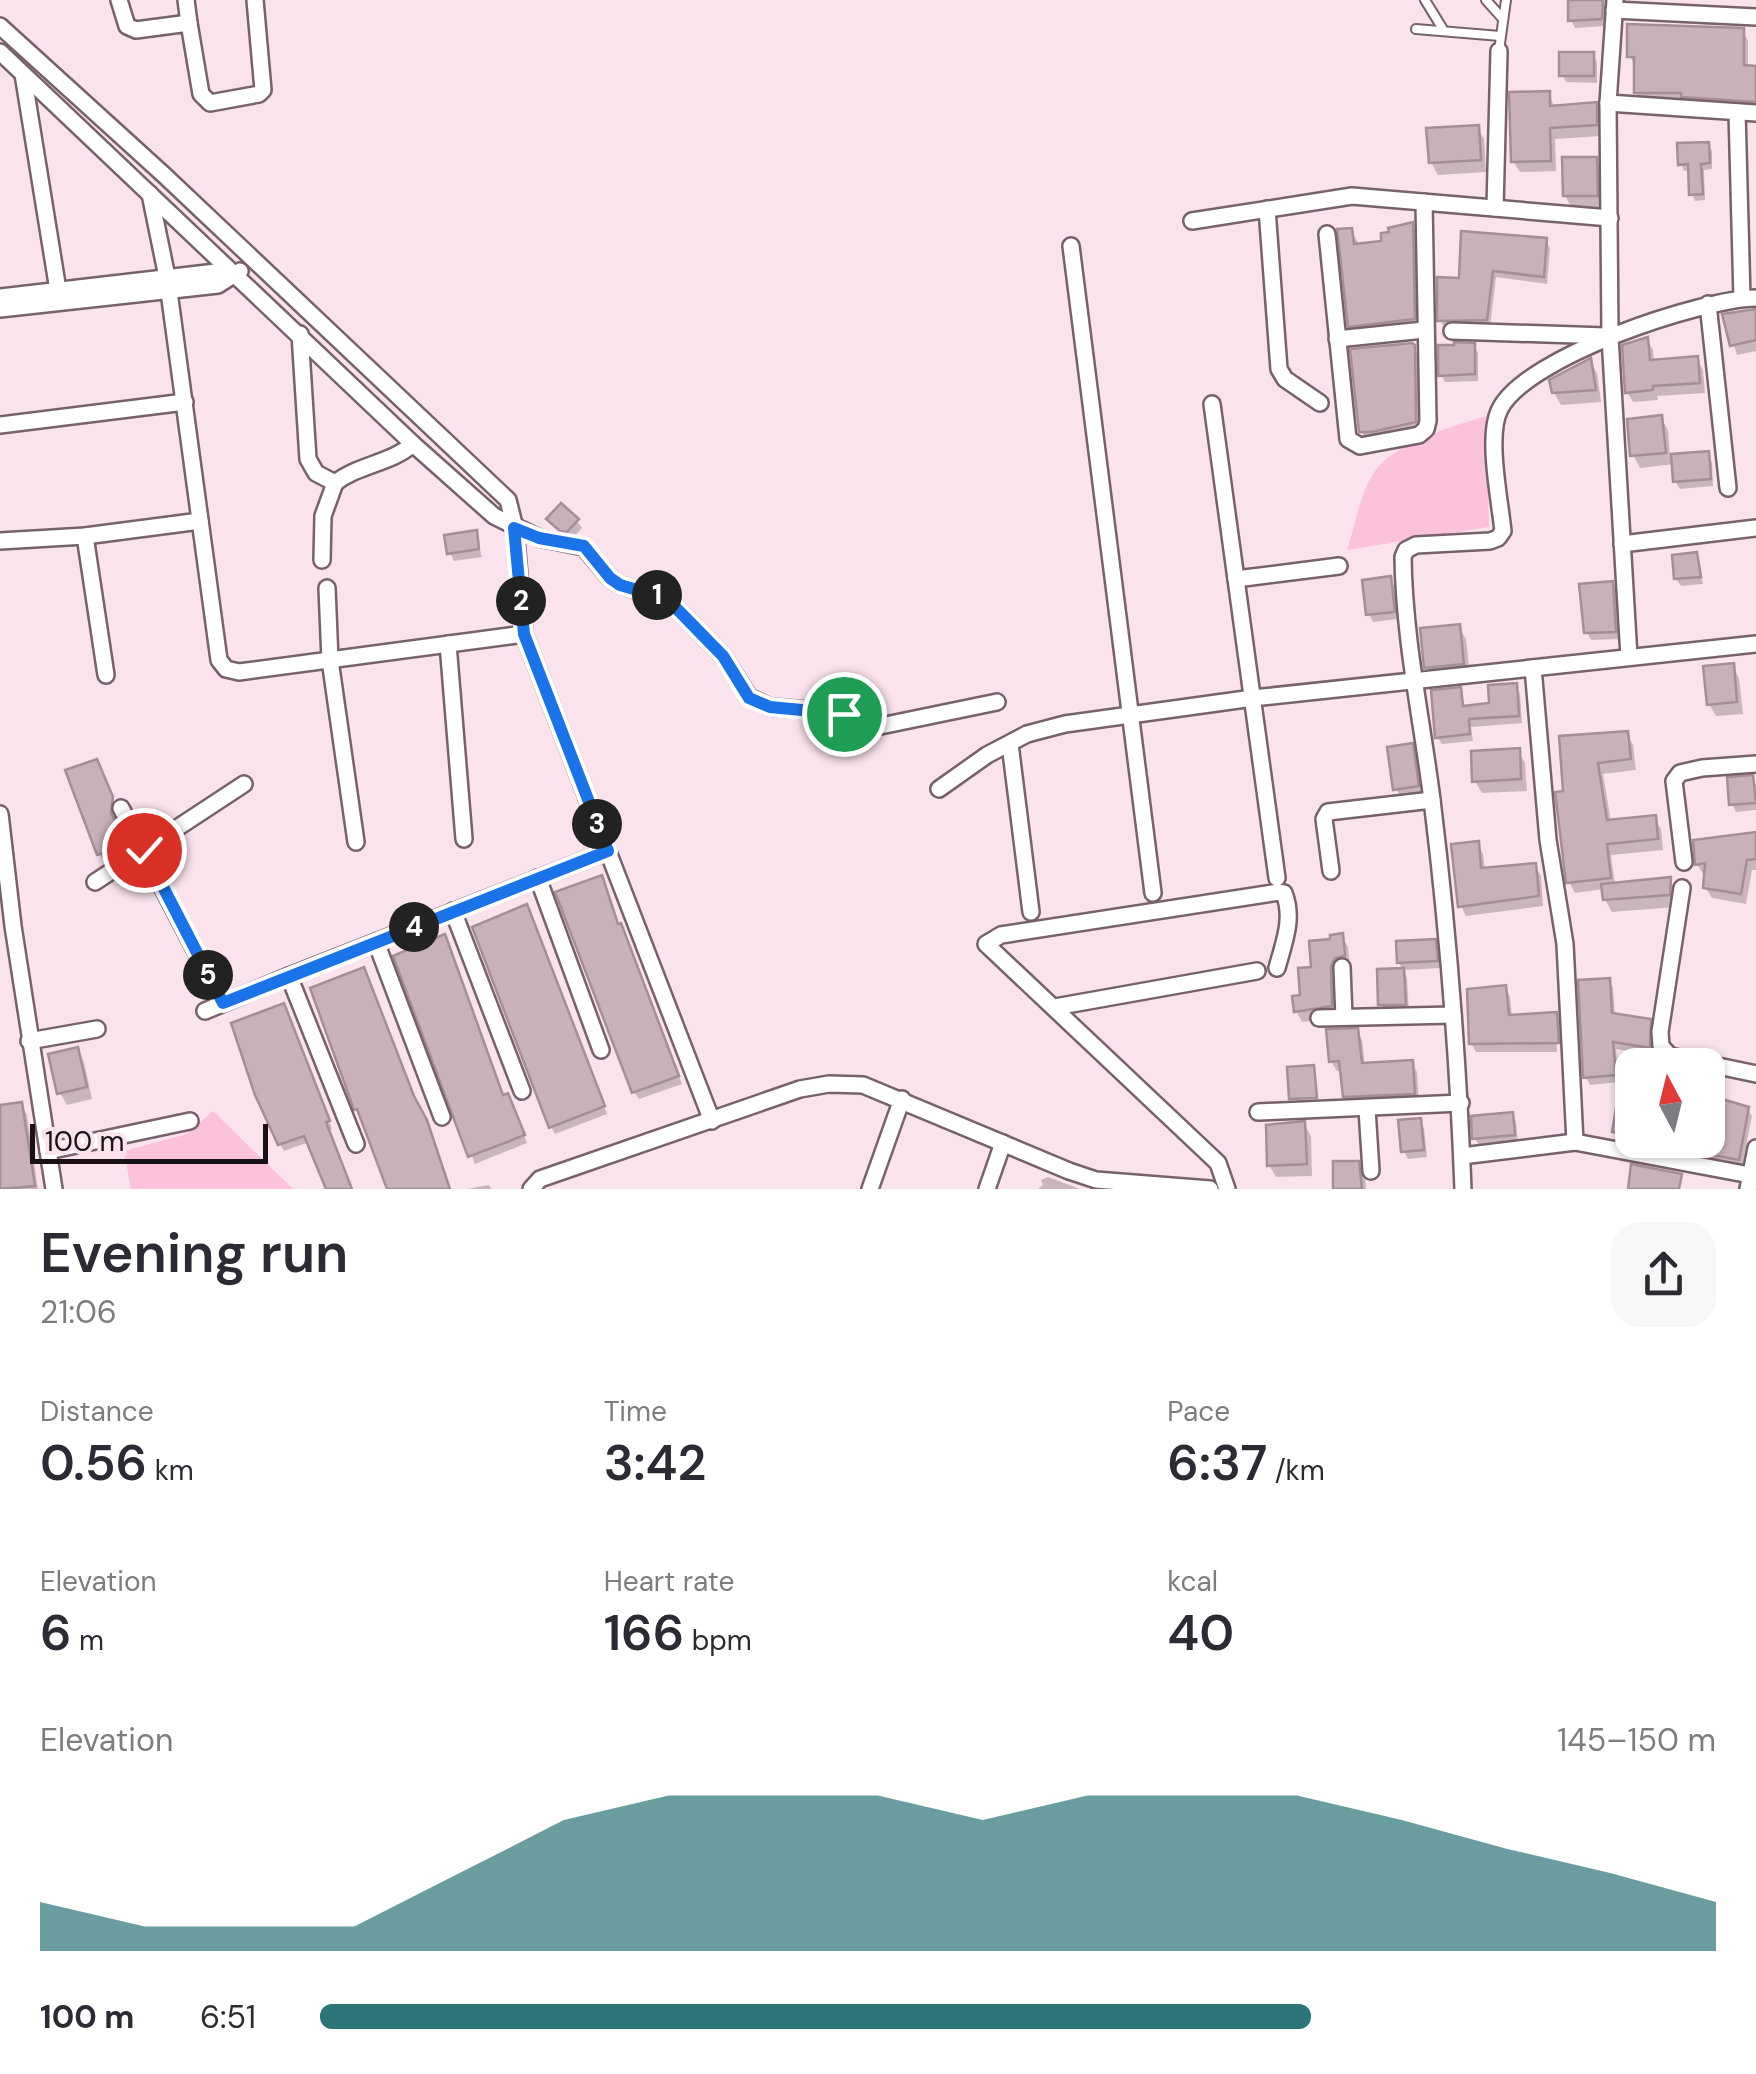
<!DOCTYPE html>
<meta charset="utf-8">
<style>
:root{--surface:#fff;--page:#f7f7f7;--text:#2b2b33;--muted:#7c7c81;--accent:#2b7579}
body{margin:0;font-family:"DM Sans",sans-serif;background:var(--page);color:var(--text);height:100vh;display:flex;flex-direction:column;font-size:38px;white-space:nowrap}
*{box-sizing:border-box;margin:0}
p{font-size:32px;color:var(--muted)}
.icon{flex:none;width:55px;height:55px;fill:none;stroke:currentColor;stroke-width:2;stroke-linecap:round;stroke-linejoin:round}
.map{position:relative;height:1189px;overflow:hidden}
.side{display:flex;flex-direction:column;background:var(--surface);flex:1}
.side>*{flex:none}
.needle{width:65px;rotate:353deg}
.tools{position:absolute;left:1615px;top:1048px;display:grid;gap:20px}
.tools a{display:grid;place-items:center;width:110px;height:110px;border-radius:20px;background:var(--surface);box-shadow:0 2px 8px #0004;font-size:50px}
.scale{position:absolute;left:30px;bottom:25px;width:238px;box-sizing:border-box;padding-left:10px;border:5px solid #191115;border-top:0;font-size:28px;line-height:35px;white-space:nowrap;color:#191115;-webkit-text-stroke:8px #fbe3ed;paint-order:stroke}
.pin{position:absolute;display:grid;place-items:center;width:85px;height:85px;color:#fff;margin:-42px;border:5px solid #fff;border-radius:50%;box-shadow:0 2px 10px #0007}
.km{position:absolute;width:50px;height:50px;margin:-25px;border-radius:50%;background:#222;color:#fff;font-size:28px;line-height:50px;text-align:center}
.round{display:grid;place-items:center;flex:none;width:105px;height:105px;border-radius:30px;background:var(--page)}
.summary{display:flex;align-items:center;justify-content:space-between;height:170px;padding:0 40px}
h1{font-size:55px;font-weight:600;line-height:75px}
.figures{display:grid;grid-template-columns:repeat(3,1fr);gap:15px;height:170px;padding:10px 40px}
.figures div{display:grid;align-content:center}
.figures b{font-size:50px;font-weight:600}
.figures small{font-size:28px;font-weight:400}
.figures p{font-size:28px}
.chart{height:280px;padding:20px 40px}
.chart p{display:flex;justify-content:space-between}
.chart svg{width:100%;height:180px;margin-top:10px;fill:var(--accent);opacity:.7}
ul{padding:0 40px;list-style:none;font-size:32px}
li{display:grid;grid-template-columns:160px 120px 1fr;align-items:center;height:75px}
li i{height:25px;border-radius:12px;background:var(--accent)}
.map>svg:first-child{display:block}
.green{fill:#fcc1db}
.shadow{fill:#0003}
.building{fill:#c8b1bb;stroke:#a58e98;stroke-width:2.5}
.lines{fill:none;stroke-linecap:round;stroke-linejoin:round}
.lane-casing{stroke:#77626b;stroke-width:12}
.street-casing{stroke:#77626b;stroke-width:20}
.lane{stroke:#fff;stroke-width:8}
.street{stroke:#fff;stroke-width:15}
.route-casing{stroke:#fff;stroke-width:20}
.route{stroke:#1a73e8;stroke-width:12}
</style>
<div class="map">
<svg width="1756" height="1189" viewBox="0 0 1756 1189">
<rect width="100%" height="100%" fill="#fbe3ed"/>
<g class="green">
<path d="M1486 416 1489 527 1347 550C1355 526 1360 495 1373 474 1391 444 1454 426 1486 416Z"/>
<polygon points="213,1111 293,1189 131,1189 124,1151 187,1134"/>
</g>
<g class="shadow">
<polygon points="1570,0 1606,0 1605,26 1575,28 1571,20"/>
<polygon points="1743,31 1748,41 1748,68 1756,69 1756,110 1642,102 1636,92 1635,66 1630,56"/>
<polygon points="1593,55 1597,62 1597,83 1566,82 1562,75"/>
<polygon points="1548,93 1555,108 1595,105 1602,116 1602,136 1555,139 1556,171 1520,172 1513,161"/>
<polygon points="1477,127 1484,139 1486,172 1438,175 1431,162"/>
<polygon points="1708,144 1712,151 1712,169 1704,170 1705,200 1695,201 1692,194 1690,170 1684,171 1681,164"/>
<polygon points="1596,160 1603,172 1603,208 1572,208 1565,196"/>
<polygon points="1412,225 1421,241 1423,335 1360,342 1350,326 1351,230 1360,246 1384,243 1392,234"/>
<polygon points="1545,240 1550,248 1547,284 1496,277 1490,327 1444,327 1440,320 1461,281"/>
<polygon points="1756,311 1756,351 1737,355 1725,316"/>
<polygon points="1647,340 1653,350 1654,362 1697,359 1703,370 1705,393 1657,396 1658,400 1633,402 1627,392"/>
<polygon points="1474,346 1478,353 1478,381 1445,382 1441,375"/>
<polygon points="1413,347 1424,364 1424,438 1371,448 1361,431"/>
<polygon points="1590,361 1597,373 1601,402 1561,405 1554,393"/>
<polygon points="1661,418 1668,430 1670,457 1707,454 1712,462 1713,486 1680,489 1675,481 1674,464 1640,468 1633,455"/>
<polygon points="550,519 577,521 582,528 572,539 567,538"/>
<polygon points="475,533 482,557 454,561 450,553"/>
<polygon points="1696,555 1703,584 1681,586 1676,579"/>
<polygon points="1389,579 1394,586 1397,619 1373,622 1369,614"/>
<polygon points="1612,584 1616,591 1619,639 1591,640 1587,632"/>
<polygon points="1459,627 1466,639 1470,676 1434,680 1427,668"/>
<polygon points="1732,666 1739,678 1743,714 1716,716 1709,704"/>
<polygon points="1516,686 1520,694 1522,723 1471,727 1473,741 1442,744 1437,737 1460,690 1465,708 1492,706"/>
<polygon points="1626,734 1633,745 1636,770 1603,774 1611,822 1654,818 1661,829 1663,850 1611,855 1615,885 1669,879 1676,891 1675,907 1612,912 1605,900 1604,889 1575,893 1569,882 1566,793"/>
<polygon points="1411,746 1418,758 1424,798 1403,801 1396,789"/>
<polygon points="1518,751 1525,763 1527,791 1482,793 1475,781"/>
<polygon points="100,769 114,808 114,822 129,853 104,861 99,854"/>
<polygon points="1752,778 1756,785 1756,810 1736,812 1732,804"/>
<polygon points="1756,834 1756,870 1752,870 1746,904 1712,898 1705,887 1707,874 1703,874 1697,864"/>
<polygon points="1477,844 1483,854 1485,870 1535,866 1541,876 1543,906 1466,916 1461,906"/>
<polygon points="530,915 607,1114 555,1134 551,1127"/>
<polygon points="618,926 624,933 682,1084 639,1099 634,1092"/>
<polygon points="1342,936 1348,947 1350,967 1341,968 1337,1017 1302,1022 1296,1011 1333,942"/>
<polygon points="1434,942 1439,949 1440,968 1403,970 1407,978 1409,1012 1385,1012 1381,1005 1379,971 1403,970 1399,963 1398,943"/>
<polygon points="397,958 511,1104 527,1143 475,1164"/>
<polygon points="1609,981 1613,988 1615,1016 1649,1022 1653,1029 1653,1055 1616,1049 1619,1082 1590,1085 1586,1077"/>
<polygon points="1505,988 1510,997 1512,1017 1556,1015 1560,1021 1555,1021 1557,1052 1476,1052 1471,1043"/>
<polygon points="288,1013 332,1129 328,1130 351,1189 327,1189 309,1142 284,1151 280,1144"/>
<polygon points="1357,1031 1362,1040 1365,1066 1412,1063 1417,1072 1419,1103 1351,1106 1345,1096 1342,1070 1337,1071 1331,1061"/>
<polygon points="77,1050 84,1062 92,1099 67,1105 60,1093"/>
<polygon points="1621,1094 1632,1095 1632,1140 1637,1142 1619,1139 1615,1132"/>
<polygon points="21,1104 27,1115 38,1189 0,1189 0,1108"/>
<polygon points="1747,1109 1752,1116 1742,1166 1710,1160 1706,1152"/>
<polygon points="1512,1114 1516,1122 1518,1142 1479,1145 1475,1138"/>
<polygon points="1420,1120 1424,1128 1427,1157 1408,1159 1404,1151"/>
<polygon points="1304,1124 1311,1136 1312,1176 1276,1177 1269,1165"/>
<polygon points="1358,1164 1365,1176 1366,1189 1336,1189"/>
<polygon points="1048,1177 1080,1189 1038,1189 1043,1185 1041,1180"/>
<polygon points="489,1185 491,1189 467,1189"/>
</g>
<g class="building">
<polygon points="1568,0 1603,0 1602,19 1568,21"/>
<polygon points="1627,24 1744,28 1744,65 1756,66 1756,102 1681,97 1681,93 1634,93 1634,57 1627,57"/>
<rect x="1559" y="52" width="35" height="24"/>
<polygon points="1550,91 1550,106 1597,102 1597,125 1550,128 1551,161 1511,162 1509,92"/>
<polygon points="1479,125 1481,160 1429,163 1426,128"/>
<polygon points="1709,142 1710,163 1701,164 1703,194 1689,195 1688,164 1678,165 1677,143"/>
<polygon points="1562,157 1597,157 1598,196 1563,196"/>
<polygon points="1413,222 1415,319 1348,327 1337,229 1352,228 1354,244 1381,241 1381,233 1389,232 1388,228"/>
<polygon points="1461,231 1547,238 1544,277 1493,271 1487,320 1437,321 1437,277 1459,278"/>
<polygon points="1756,309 1756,340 1730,346 1722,314"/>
<polygon points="1648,337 1650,360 1698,356 1700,383 1653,386 1653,390 1625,393 1622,345"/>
<polygon points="1454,342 1475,343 1475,374 1438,376 1438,345 1454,345"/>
<polygon points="1412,343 1415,345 1416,422 1372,432 1359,432 1350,349"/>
<polygon points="1591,358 1596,390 1552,393 1549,380"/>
<polygon points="1662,415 1666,453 1630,456 1627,419"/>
<polygon points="1709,451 1711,479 1673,482 1671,454"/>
<polygon points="561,503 579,519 567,532 560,531 546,519"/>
<polygon points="477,530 479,549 447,554 444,535"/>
<polygon points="1697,552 1701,577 1674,579 1672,555"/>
<polygon points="1391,576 1395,612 1366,615 1362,580"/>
<polygon points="1613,581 1616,632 1584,633 1579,584"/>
<polygon points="1460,624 1464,664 1424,668 1420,628"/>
<polygon points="1734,663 1737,702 1707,705 1703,666"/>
<polygon points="1517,683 1519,716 1469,719 1470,734 1435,738 1431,690 1461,687 1463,706 1489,703 1488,685"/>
<polygon points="1628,731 1631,759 1598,763 1607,820 1656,815 1658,839 1607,844 1611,878 1566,883 1555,792 1563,791 1559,736"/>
<polygon points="1413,743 1419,786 1393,790 1387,747"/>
<polygon points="1520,748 1521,779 1472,782 1471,751"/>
<polygon points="97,759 113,797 111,813 127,845 97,855 65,770"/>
<polygon points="1753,775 1756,803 1729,805 1727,777"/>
<polygon points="1756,832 1756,859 1747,860 1741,894 1703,888 1705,863 1695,865 1693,840"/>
<polygon points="1479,841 1481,868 1536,863 1539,896 1458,907 1451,844"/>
<polygon points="602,875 618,924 621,923 679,1076 632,1093 555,892"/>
<polygon points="1671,877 1670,895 1603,900 1601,884"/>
<polygon points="527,904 605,1106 549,1128 472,927"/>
<polygon points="1343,933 1345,956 1335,958 1331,966 1332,1006 1294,1012 1292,996 1300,995 1298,968 1311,967 1309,941 1330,939 1330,935"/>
<polygon points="445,934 503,1095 508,1093 525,1135 468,1157 393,956"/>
<polygon points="1436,939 1438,961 1397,963 1396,941"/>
<polygon points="364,967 414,1096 427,1120 450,1189 387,1189 357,1109 354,1110 348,1093 310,988"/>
<polygon points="1404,968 1406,1005 1378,1005 1377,969"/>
<polygon points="1610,978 1612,1013 1651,1019 1650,1048 1613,1042 1616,1075 1583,1078 1578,980"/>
<polygon points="1506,985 1509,1015 1557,1012 1559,1043 1469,1044 1467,989"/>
<polygon points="284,1003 330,1121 326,1122 352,1189 326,1189 304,1136 278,1145 255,1095 231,1023"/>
<polygon points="1358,1028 1362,1063 1413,1060 1415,1094 1343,1097 1339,1061 1329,1062 1326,1029"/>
<polygon points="78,1047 87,1087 57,1094 48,1054"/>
<polygon points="1314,1065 1317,1098 1289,1099 1287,1067"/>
<polygon points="1619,1091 1632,1093 1632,1135 1612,1132"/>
<polygon points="1715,1097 1749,1107 1739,1160 1703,1153"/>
<polygon points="22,1102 35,1186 0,1189 0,1105"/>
<polygon points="1513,1112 1515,1135 1472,1139 1471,1116"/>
<polygon points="1421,1118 1424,1150 1401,1152 1398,1120"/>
<polygon points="1305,1121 1307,1164 1267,1166 1266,1125"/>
<polygon points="1333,1161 1359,1161 1362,1189 1333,1189"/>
<polygon points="1631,1164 1682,1174 1679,1189 1628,1189"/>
</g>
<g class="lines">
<g class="lane-casing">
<g id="lane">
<polyline points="1425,0 1444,31"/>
<polyline points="1486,0 1503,19"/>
<polyline points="1416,29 1500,36"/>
<polyline points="1499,51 1506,0"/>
</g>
</g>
<g class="street-casing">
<g id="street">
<polyline points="119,0 127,26 136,30 189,23 201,94 210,103 259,94 263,90 255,0"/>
<polyline points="186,0 189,23"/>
<polyline points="1615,0 1608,103 1610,337 1629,657"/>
<polyline points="1614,10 1756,17"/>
<polyline points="0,26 164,175 508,500 515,528 524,634 712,1121"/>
<polyline points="0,52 413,444 494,516 539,538 584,547 610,578 620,585 658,596 676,608 723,656 749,697 770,707 844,713 866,729 997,702"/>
<polyline points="23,74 58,290"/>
<polyline points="1608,103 1756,113"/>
<polyline points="1737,112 1742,298"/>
<polyline points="150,194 167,277 219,660 226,669 239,672 524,634"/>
<polyline points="1495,208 1499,51"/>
<polyline points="1267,209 1279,369 1285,379 1320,403"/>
<polyline points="1192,221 1352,196 1610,218"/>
<polyline points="1327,234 1348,439 1360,446 1419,435 1426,429 1428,421 1424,202"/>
<polyline points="1071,246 1153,893"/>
<polyline points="0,297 216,272 224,278"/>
<polyline points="1708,304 1728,488"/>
<polyline points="0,309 218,285 240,271"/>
<polyline points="1452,331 1606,336"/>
<polyline points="300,334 308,459 316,473 335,483"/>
<polyline points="1337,339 1424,330"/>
<polyline points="1212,404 1277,878"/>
<polyline points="0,425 185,402"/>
<polyline points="85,536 106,675"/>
<polyline points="0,541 85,536 200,521"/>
<polyline points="1622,544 1756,528"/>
<path d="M322 560 323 516 335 483C359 464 390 464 413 444"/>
<polyline points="1236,579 1339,566"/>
<polyline points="327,588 330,660 356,842"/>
<polyline points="448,644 464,839"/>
<polyline points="1533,668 1548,840 1565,944 1575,1142"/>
<polyline points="1010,744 1031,912"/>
<polyline points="939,789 987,755 1027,734 1065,724 1253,698 1756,644"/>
<polyline points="121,808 223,1003"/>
<polyline points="0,814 13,926 54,1189"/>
<polyline points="1684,862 1674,781 1680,773 1702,768 1756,764"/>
<polyline points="1331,871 1324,819 1328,812 1432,800"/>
<polyline points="538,878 601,1050"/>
<polyline points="95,882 244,784"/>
<polyline points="1682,888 1660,1032 1661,1046 1670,1056 1756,1074"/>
<polyline points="453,911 522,1091"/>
<polyline points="376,942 442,1117"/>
<polyline points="1342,967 1344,1017"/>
<polyline points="1055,1007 1257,971"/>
<polyline points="205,1011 289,976"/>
<polyline points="1319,1018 1453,1015"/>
<polyline points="29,1041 97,1029"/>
<polyline points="1367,1109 1371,1171"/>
<polyline points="1258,1112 1461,1103"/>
<polyline points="356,1144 289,976 608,851"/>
<polyline points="48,1151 190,1121"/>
<polyline points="1462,1156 1575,1142 1750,1175"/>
<polyline points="531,1189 540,1179 800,1089 829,1084 863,1085 1069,1171 1096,1180 1210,1189"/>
<polyline points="870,1189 902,1099"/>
<polyline points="987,1189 1003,1143"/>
<path d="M1227 1189 1218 1163 986 944 1001 935 1279 892 1284 893C1294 919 1284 942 1277 968"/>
<path d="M1463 1189C1458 1059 1448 929 1432 800 1422 720 1404 639 1403 557L1406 550 1416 545 1490 541 1498 538 1503 531C1500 501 1486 435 1500 409 1526 357 1700 299 1756 298"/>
<polyline points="1748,1189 1756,1148"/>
</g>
</g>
<use href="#lane" class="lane"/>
<use href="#street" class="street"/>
</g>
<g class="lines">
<g class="route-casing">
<polyline id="route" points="144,850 223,1003 608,851 524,634 514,528 539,538 584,546 610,578 620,585 658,596 676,608 723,656 749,698 770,707 844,714"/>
</g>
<use href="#route" class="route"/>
</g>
</svg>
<div class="tools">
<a><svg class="needle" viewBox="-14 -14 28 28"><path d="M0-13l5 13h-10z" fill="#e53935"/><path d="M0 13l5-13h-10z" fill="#7c7c81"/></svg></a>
</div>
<div class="scale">100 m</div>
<div class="pin" style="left:844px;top:714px;background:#1e9e55"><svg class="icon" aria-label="arrive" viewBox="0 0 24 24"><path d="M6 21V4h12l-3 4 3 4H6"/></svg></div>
<div class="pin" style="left:144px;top:850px;background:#d93025"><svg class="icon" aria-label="check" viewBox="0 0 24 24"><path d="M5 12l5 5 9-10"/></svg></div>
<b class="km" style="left:657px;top:595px">1</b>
<b class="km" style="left:521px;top:601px">2</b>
<b class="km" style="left:597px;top:824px">3</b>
<b class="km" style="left:414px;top:927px">4</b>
<b class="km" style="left:208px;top:975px">5</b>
</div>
<section class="side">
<div class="summary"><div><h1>Evening run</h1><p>21:06</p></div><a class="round"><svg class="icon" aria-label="share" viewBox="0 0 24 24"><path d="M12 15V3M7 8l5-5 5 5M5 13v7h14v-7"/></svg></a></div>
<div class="figures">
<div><p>Distance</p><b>0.56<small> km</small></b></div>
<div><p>Time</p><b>3:42</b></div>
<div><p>Pace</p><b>6:37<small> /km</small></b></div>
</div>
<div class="figures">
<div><p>Elevation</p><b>6<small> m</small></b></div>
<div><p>Heart rate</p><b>166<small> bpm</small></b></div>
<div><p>kcal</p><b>40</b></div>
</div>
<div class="chart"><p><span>Elevation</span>145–150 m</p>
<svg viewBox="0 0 160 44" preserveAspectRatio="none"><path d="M0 44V32L10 38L20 38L30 38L40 25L50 12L60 6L70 6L80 6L90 12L100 6L110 6L120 6L130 12L140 19L150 25L160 32V44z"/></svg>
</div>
<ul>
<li><b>100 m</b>6:51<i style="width:71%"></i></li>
</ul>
</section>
